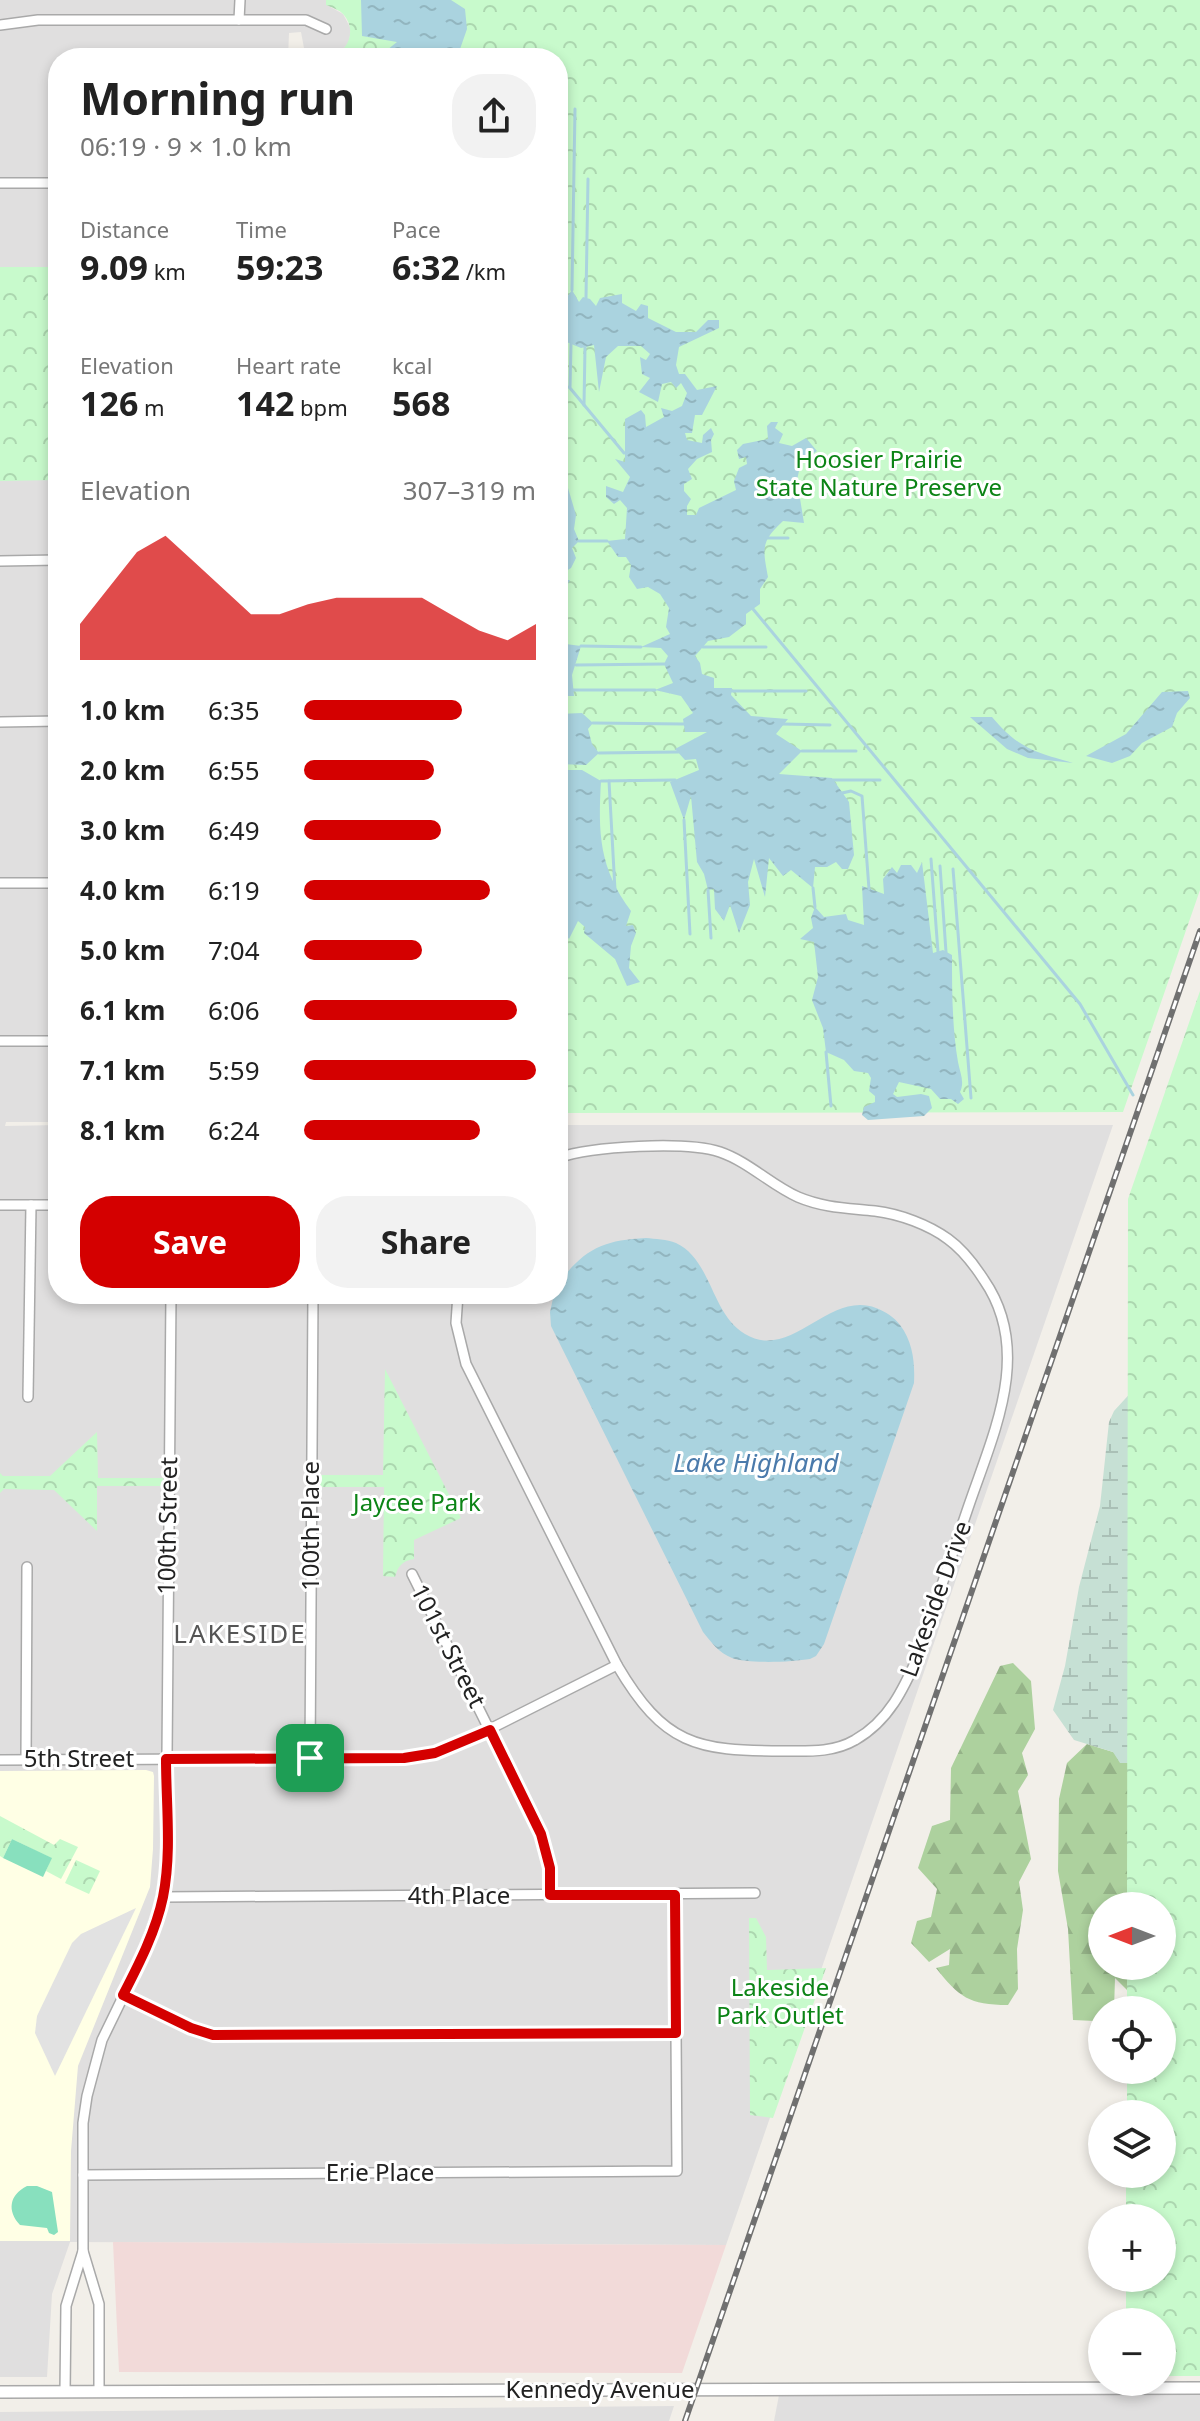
<!DOCTYPE html>
<meta charset="utf-8">
<style>
:root{--surface:#fff;--page:#f2f2f2;--text:#222;--muted:#767676;--accent:#d40000}
body{margin:0;font-family:"Noto Sans",sans-serif;background:var(--page);color:var(--text);height:100vh;display:flex;flex-direction:column;font-size:30px;white-space:nowrap}
*{box-sizing:border-box;margin:0}
p{font-size:26px;color:var(--muted)}
.icon{flex:none;width:44px;height:44px;fill:none;stroke:currentColor;stroke-width:2;stroke-linecap:round;stroke-linejoin:round}
.map{position:relative;flex:1;overflow:hidden}
.drawer{position:absolute;left:48px;top:48px;width:520px;height:1256px;display:flex;flex-direction:column;background:var(--surface);border-radius:32px;box-shadow:0 4px 12px #0003}
.drawer>*{flex:none}
.needle{width:52px;rotate:270deg}
.tools{position:absolute;left:1088px;top:1892px;display:grid;gap:16px}
.tools a{display:grid;place-items:center;width:88px;height:88px;border-radius:50%;background:var(--surface);box-shadow:0 4px 12px #0003;font-size:40px}
.pin{position:absolute;display:grid;place-items:center;width:68px;height:68px;color:#fff;margin:-34px;border-radius:16px;box-shadow:0 4px 12px #0006}
.round{display:grid;place-items:center;flex:none;width:84px;height:84px;border-radius:32px;background:var(--page)}
.headline{display:flex;align-items:center;justify-content:space-between;height:136px;padding:0 32px}
h1{font-size:44px;font-weight:700;line-height:60px}
.metrics{display:grid;grid-template-columns:repeat(3,1fr);gap:12px;height:136px;padding:8px 32px}
.metrics div{display:grid;align-content:center}
.metrics b{font-size:34px;font-weight:700}
.metrics small{font-size:22px;font-weight:400}
.metrics p{font-size:22px}
.chart{height:224px;padding:16px 32px}
.chart p{display:flex;justify-content:space-between}
.chart svg{width:100%;height:144px;margin-top:8px;fill:var(--accent);opacity:.7}
.primary-button{display:flex;gap:16px;margin-top:auto;padding:16px 32px}
.primary-button a{flex:1;height:92px;border-radius:32px;background:var(--accent);color:#fff;font-size:32px;font-weight:700;line-height:92px;text-align:center}
.primary-button a+a{background:var(--page);color:var(--text)}
ul{padding:0 32px;list-style:none;font-size:26px}
li{display:grid;grid-template-columns:128px 96px 1fr;align-items:center;height:60px}
li i{height:20px;border-radius:10px;background:var(--accent)}
.map>svg:first-child{display:block}
.residential{fill:#e0dfdf}
.commercial{fill:#f2dad9}
.education{fill:#ffffe5}
.forest{fill:url(#forest-firs);fill-rule:evenodd}
.wetland{fill:url(#wetland-marsh)}
.park{fill:url(#park-crowns)}
.pitch{fill:#88e0be}
.parking{fill:#e2e2e2}
.water{fill:url(#water-ripples)}
.lines{fill:none;stroke-linecap:round;stroke-linejoin:round}
.stream{stroke:#aad3df;stroke-width:3}
.minor-casing{stroke:#a9a9a9;stroke-width:12}
.tertiary-casing{stroke:#a9a9a9;stroke-width:14}
.minor{stroke:#fff;stroke-width:9}
.tertiary{stroke:#fff;stroke-width:11}
.rail-casing{stroke:#707070;stroke-width:6}
.rail{stroke:#fff;stroke-width:3;stroke-dasharray:9;stroke-linecap:butt}
.route-casing{stroke:#fff;stroke-width:16}
.route{stroke:#d40000;stroke-width:10}
.labels{text-anchor:middle;stroke-width:6;stroke-linejoin:round;paint-order:stroke}
.park-label{font-size:24px;fill:#0c8416;stroke:#fff}
.street-label{font-size:24px;fill:#222;stroke:#fff}
.water-label{font-size:26px;font-style:italic;fill:#4a7aab;stroke:#fff}
.neighbourhood-label{font-size:26px;letter-spacing:2px;fill:#555;stroke:#fff}
</style>
<div class="map">
<svg width="1200" height="2421" viewBox="0 0 1200 2421">
<defs>
<pattern id="forest-firs" width="22" height="20" patternUnits="userSpaceOnUse" patternTransform="scale(2)"><rect width="22" height="20" fill="#add19e"/><path d="M5 1l3.5 6h-7zM16 11l3.5 6h-7z" fill="#95b388"/></pattern>
<pattern id="wetland-marsh" width="20" height="14" patternUnits="userSpaceOnUse" patternTransform="scale(2)"><rect width="20" height="14" fill="#c6e0d4"/><path d="M1 5h8M5 5V1M11 12h8M15 12V8" fill="none" stroke="#aac0b6"/></pattern>
<pattern id="park-crowns" width="20" height="18" patternUnits="userSpaceOnUse" patternTransform="scale(2)"><rect width="20" height="18" fill="#c8facc"/><path d="M2 6a3 3 0 1 1 6 0M12 15a3 3 0 1 1 6 0" fill="none" stroke="#acd6af"/></pattern>
<pattern id="water-ripples" width="26" height="14" patternUnits="userSpaceOnUse" patternTransform="scale(2)"><rect width="26" height="14" fill="#aad3df"/><path d="M2 4q2-2 4 0t4 0M15 11q2-2 4 0t4 0" fill="none" stroke="#92b5bf"/></pattern>
</defs>
<rect width="100%" height="100%" fill="#f2efe9"/>
<g class="residential">
<polygon points="0,0 326,0 327,5 343,14 351,29 349,42 339,55 330,58 312,57 304,48 301,32 289,33 288,58 58,58 58,1122 6,1122 5,1126 58,1125 58,1294 558,1294 558,1125 1113,1125 726,2245 70,2242 52,2294 47,2377 0,2377"/>
<polygon points="1200,2389 1200,2421 774,2421 780,2390"/>
<polygon points="674,2406 669,2421 0,2421 0,2412"/>
</g>
<polygon class="commercial" points="113,2242 726,2245 682,2373 119,2372"/>
<polygon class="education" points="146,1770 153,1772 154,1776 153,1849 150,1887 78,2066 71,2151 70,2241 0,2241 0,1771"/>
<g class="forest">
<path d="M1013 1663 1031 1681 1035 1729 1022 1753 1028 1775 1018 1791 1031 1859 1019 1882 1023 1910 1017 1949 1018 1989 1008 2005C969 2005 959 1997 936 1968L949 1965 950 1949 929 1962 911 1943 917 1921 931 1917 937 1889 918 1868 932 1826 950 1820 951 1768 1000 1666Z"/>
<path d="M1087 1744 1113 1752 1134 1763 1200 1979V1982L1162 2010 1133 1996 1115 1978 1114 2010H1102V2056L1095 2063V2021L1073 2020 1068 1929 1058 1871 1059 1799 1067 1763ZM1102 1906H1162V1966H1102Z"/>
</g>
<polygon class="wetland" points="1135,1388 1134,1763 1120,1763 1113,1752 1074,1740 1053,1710 1065,1666 1079,1587 1100,1506 1109,1422 1114,1411"/>
<g class="park">
<path d="M326 0H1200V890L1123 1112 558 1113V58H330C348 51 357 31 344 15 340 10 331 7 326 5Z"/>
<polygon points="0,267 58,267 58,480 0,481"/>
<polygon points="1200,991 1200,2376 1162,2376 1162,2322 1126,2322 1126,2278 1162,2278 1162,2218 1126,2218 1126,2174 1162,2174 1162,2114 1127,2114 1127,2070 1162,2070 1162,2010 1127,2010 1127,1966 1162,1966 1162,1906 1127,1906 1128,1199"/>
<path d="M385 1369 461 1518 414 1540V1559C402 1561 398 1566 395 1577L383 1576 384 1487H319V1475H383Z"/>
<polygon points="97,1432 98,1478 163,1478 163,1486 97,1486 97,1531 54,1490 4,1489 0,1493 0,1473 3,1476 50,1476"/>
<polygon points="0,1816 54,1845 60,1839 78,1847 61,1879 46,1871 51,1858 12,1839 3,1858 0,1856"/>
<polygon points="76,1860 100,1871 89,1894 65,1883"/>
<polygon points="749,1918 756,1918 766,1937 767,1970 826,1968 773,2118 750,2115"/>
</g>
<g class="pitch">
<polygon points="12,1839 52,1858 43,1877 3,1858"/>
<path d="M27 2186H37L52 2192 58 2232 54 2235 49 2233 47 2228 20 2225C7 2211 9 2195 27 2186Z"/>
</g>
<polygon class="parking" points="136,1908 55,2076 35,2033 37,2016 72,1943 81,1934"/>
<g class="water">
<polygon points="361,0 451,0 465,9 467,29 459,52 461,58 377,58 397,42 362,36"/>
<path d="M572 290 579 302 583 297 590 299 596 306 600 298 622 294V303L636 311 641 304 648 306V318L676 332H696L708 320H719V328L679 347 676 365 679 374H685L697 390 717 386 702 415H695L692 433H685L687 440 702 443 703 435 711 428 714 434 711 440 712 452 697 459 688 469 692 479 684 484V491L691 499 687 506V515H696L699 508 736 490 734 481 739 468 747 464 746 457 739 459 737 450 743 444 768 439 767 426 771 422H778L775 428 783 434 779 443 792 446 806 438 817 451 801 462 797 480 804 523 783 521C760 542 763 549 768 577L760 589V604L746 614V624L729 637 708 641 695 656 700 663 702 674 714 678V688H732L731 695 751 716 788 719 776 734 802 751 779 774 832 778 849 802 854 855 848 869H842L836 862 827 867H815L813 888 791 870 783 876 769 858 765 897 754 859 748 882 750 905 739 933 730 905 724 921 715 909 714 889 708 890 704 874 697 862 691 796 684 820 670 782 699 770 696 759 685 760 675 749 707 732H685L683 719 693 713 681 696 655 690 673 683 664 664 668 656 661 648 641 647 670 634 666 627 669 608 660 594 648 587 637 589 629 577 631 565 626 557H618L607 541 625 539 627 508 620 500 614 504 606 497V486L623 492 630 477 615 459 625 462V419L641 410 645 415 646 427 664 417 661 408 672 411 682 406 687 393 681 383 676 388 671 382 662 384 658 402 639 392 650 378 642 374 640 357 646 360 650 354 641 346H618L606 357 599 392 594 345 581 348 564 341 565 300Z"/>
<path d="M558 370 570 388 563 390C569 410 571 443 560 461L576 515 574 529 579 541 572 548 576 558 571 568 563 573 564 580H570L566 587H558Z"/>
<polygon points="558,643 581,646 572,675 574,696 558,696"/>
<polygon points="1188,691 1190,698 1177,713 1172,727 1142,743 1130,756 1112,763 1086,756 1126,734 1162,692"/>
<polygon points="582,713 593,723 588,729 592,744 599,753 586,765 558,764 558,714"/>
<path d="M970 717H992C1018 748 1034 752 1073 763L1028 758 1007 749Z"/>
<path d="M558 770H582L601 781C598 833 599 868 631 911L626 926 633 925 636 933 631 946 629 968 640 982 627 986 615 959 584 933 585 927 578 921 569 939 558 925Z"/>
<path d="M922 862 933 953 943 950 952 955C952 990 952 1027 958 1062 960 1073 965 1082 960 1092L964 1099 958 1104 951 1099H940L931 1089 899 1082 893 1094 897 1097 921 1094 929 1096 932 1108 924 1116 868 1120 862 1115 864 1107 875 1102V1096L869 1091 871 1078 868 1073 854 1071 844 1060 826 1052 823 1028 812 1000 818 977 814 942 800 939 813 928 811 918 815 907 824 917 846 914 848 920 864 925 862 886 884 894 883 879 892 867 897 873 901 865H911L917 873Z"/>
<path d="M646 1238C655 1239 667 1239 676 1243 712 1260 711 1314 745 1334 792 1362 828 1290 876 1308 886 1312 894 1317 900 1325 913 1342 915 1363 914 1383L824 1644 816 1656 810 1659C792 1662 749 1664 732 1658 719 1653 711 1642 703 1632L551 1326 550 1312 554 1294H558V1284C584 1249 603 1240 646 1238Z"/>
</g>
<g class="lines">
<g class="stream">
<polyline points="572,290 575,109"/>
<polyline points="586,298 588,179"/>
<polyline points="571,344 570,388 624,453"/>
<polyline points="584,405 585,347"/>
<polyline points="767,538 788,538"/>
<polyline points="579,541 607,541"/>
<polyline points="753,609 1080,1004 1133,1095"/>
<polyline points="581,646 641,647"/>
<polyline points="703,647 766,647"/>
<polyline points="576,665 664,664"/>
<polyline points="573,690 655,690"/>
<polyline points="731,691 806,691"/>
<polyline points="593,723 684,724"/>
<polyline points="783,724 830,725"/>
<polyline points="802,751 856,751"/>
<polyline points="599,753 678,752"/>
<polyline points="833,780 880,780"/>
<polyline points="601,781 675,780"/>
<polyline points="609,781 615,890"/>
<polyline points="842,793 851,791 862,796 869,889"/>
<polyline points="684,820 690,934"/>
<polyline points="931,859 938,952"/>
<polyline points="940,866 946,952"/>
<polyline points="953,869 971,1098"/>
<polyline points="813,888 815,907"/>
<polyline points="708,890 711,938"/>
<polyline points="826,1052 831,1106"/>
</g>
<g class="minor-casing">
<g id="minor">
<polyline points="239,20 240,0"/>
<polyline points="0,25 38,20 306,20 326,29"/>
<polyline points="0,183 58,183"/>
<polyline points="0,561 58,560"/>
<polyline points="0,722 58,721"/>
<polyline points="0,883 58,883"/>
<polyline points="0,1041 58,1041"/>
<polyline points="0,1205 58,1205"/>
<path d="M458 1294 456 1323 466 1364 617 1665C664 1745 696 1751 783 1751 807 1751 833 1753 855 1740 889 1721 904 1688 919 1654 935 1604 952 1555 969 1505 994 1432 1033 1351 984 1280 975 1266 962 1249 948 1239 929 1225 900 1214 875 1211 848 1208 824 1208 798 1197 771 1185 749 1162 720 1152 686 1141 592 1146 558 1158"/>
<polyline points="28,1397 31,1205"/>
<polyline points="412,1574 541,1834 550,1868 550,1895"/>
<polyline points="310,1758 313,1294"/>
<polyline points="0,1760 404,1758 435,1753 462,1743 617,1665"/>
<polyline points="26,1760 27,1567"/>
<polyline points="163,1897 755,1893"/>
<polyline points="123,1995 191,2028 213,2035 676,2033"/>
<polyline points="83,2175 677,2171 675,1895"/>
<polyline points="99,2391 99,2304 83,2251 83,2123 87,2096 102,2040 137,1968 159,1910 166,1871 171,1294"/>
<polyline points="65,2392 66,2306 83,2251"/>
</g>
</g>
<g class="tertiary-casing">
<polyline id="tertiary" points="0,2392 1200,2388"/>
</g>
<use href="#minor" class="minor"/>
<use href="#tertiary" class="tertiary"/>
<g class="rail-casing">
<polyline id="rail" points="685,2421 1200,931"/>
</g>
<use href="#rail" class="rail"/>
</g>
<g class="lines">
<g class="route-casing">
<path id="route" d="M490 1730 541 1834 550 1868V1895H675L676 2033 213 2035 191 2028 123 1995C139 1964 156 1931 163 1897 172 1852 166 1804 166 1759L404 1758 435 1753Z"/>
</g>
<use href="#route" class="route"/>
</g>
<g class="labels">
<g class="park-label">
<text x="879" y="468">Hoosier Prairie<tspan x="879" dy="28">State Nature Preserve</tspan></text>
<text x="417" y="1511">Jaycee Park</text>
<text x="780" y="1996">Lakeside<tspan x="780" dy="28">Park Outlet</tspan></text>
</g>
<g class="street-label">
<text transform="translate(168 1526) rotate(-89)" y="8">100th Street</text>
<text transform="translate(311 1526) rotate(-90)" y="8">100th Place</text>
<text transform="translate(936 1599) rotate(-70)" y="8">Lakeside Drive</text>
<text transform="translate(448 1646) rotate(63)" y="8">101st Street</text>
<text x="79" y="1767">5th Street</text>
<text x="459" y="1904">4th Place</text>
<text x="380" y="2181">Erie Place</text>
<text x="600" y="2398">Kennedy Avenue</text>
</g>
<g class="water-label">
<text x="756" y="1472">Lake Highland</text>
</g>
<g class="neighbourhood-label">
<text x="240" y="1643">LAKESIDE</text>
</g>
</g>
</svg>
<div class="tools">
<a><svg class="needle" viewBox="-14 -14 28 28"><path d="M0-13l5 13h-10z" fill="#e53935"/><path d="M0 13l5-13h-10z" fill="#767676"/></svg></a>
<a><svg class="icon" aria-label="locate" viewBox="0 0 24 24"><circle cx="12" cy="12" r="6"/><path d="M12 2v4M12 18v4M2 12h4M18 12h4"/></svg></a>
<a><svg class="icon" aria-label="layers" viewBox="0 0 24 24"><path d="M12 4l9 5-9 5-9-5zM3 14l9 5 9-5"/></svg></a>
<a>+</a>
<a>−</a>
</div>
<div class="pin" style="left:310px;top:1758px;background:#1e9e55"><svg class="icon" aria-label="arrive" viewBox="0 0 24 24"><path d="M6 21V4h12l-3 4 3 4H6"/></svg></div>
<section class="drawer">
<div class="headline"><div><h1>Morning run</h1><p>06:19 · 9 × 1.0 km</p></div><a class="round"><svg class="icon" aria-label="share" viewBox="0 0 24 24"><path d="M12 15V3M7 8l5-5 5 5M5 13v7h14v-7"/></svg></a></div>
<div class="metrics">
<div><p>Distance</p><b>9.09<small> km</small></b></div>
<div><p>Time</p><b>59:23</b></div>
<div><p>Pace</p><b>6:32<small> /km</small></b></div>
</div>
<div class="metrics">
<div><p>Elevation</p><b>126<small> m</small></b></div>
<div><p>Heart rate</p><b>142<small> bpm</small></b></div>
<div><p>kcal</p><b>568</b></div>
</div>
<div class="chart"><p><span>Elevation</span>307–319 m</p>
<svg viewBox="0 0 160 44" preserveAspectRatio="none"><path d="M0 44V33L10 22L20 11L30 6L40 14L50 22L60 30L70 30L80 27L90 25L100 25L110 25L120 25L130 30L140 35L150 38L160 33V44z"/></svg>
</div>
<ul>
<li><b>1.0 km</b>6:35<i style="width:68%"></i></li>
<li><b>2.0 km</b>6:55<i style="width:56%"></i></li>
<li><b>3.0 km</b>6:49<i style="width:59%"></i></li>
<li><b>4.0 km</b>6:19<i style="width:80%"></i></li>
<li><b>5.0 km</b>7:04<i style="width:51%"></i></li>
<li><b>6.1 km</b>6:06<i style="width:92%"></i></li>
<li><b>7.1 km</b>5:59<i style="width:100%"></i></li>
<li><b>8.1 km</b>6:24<i style="width:76%"></i></li>
</ul>
<div class="primary-button"><a>Save</a><a>Share</a></div>
</section>
</div>
